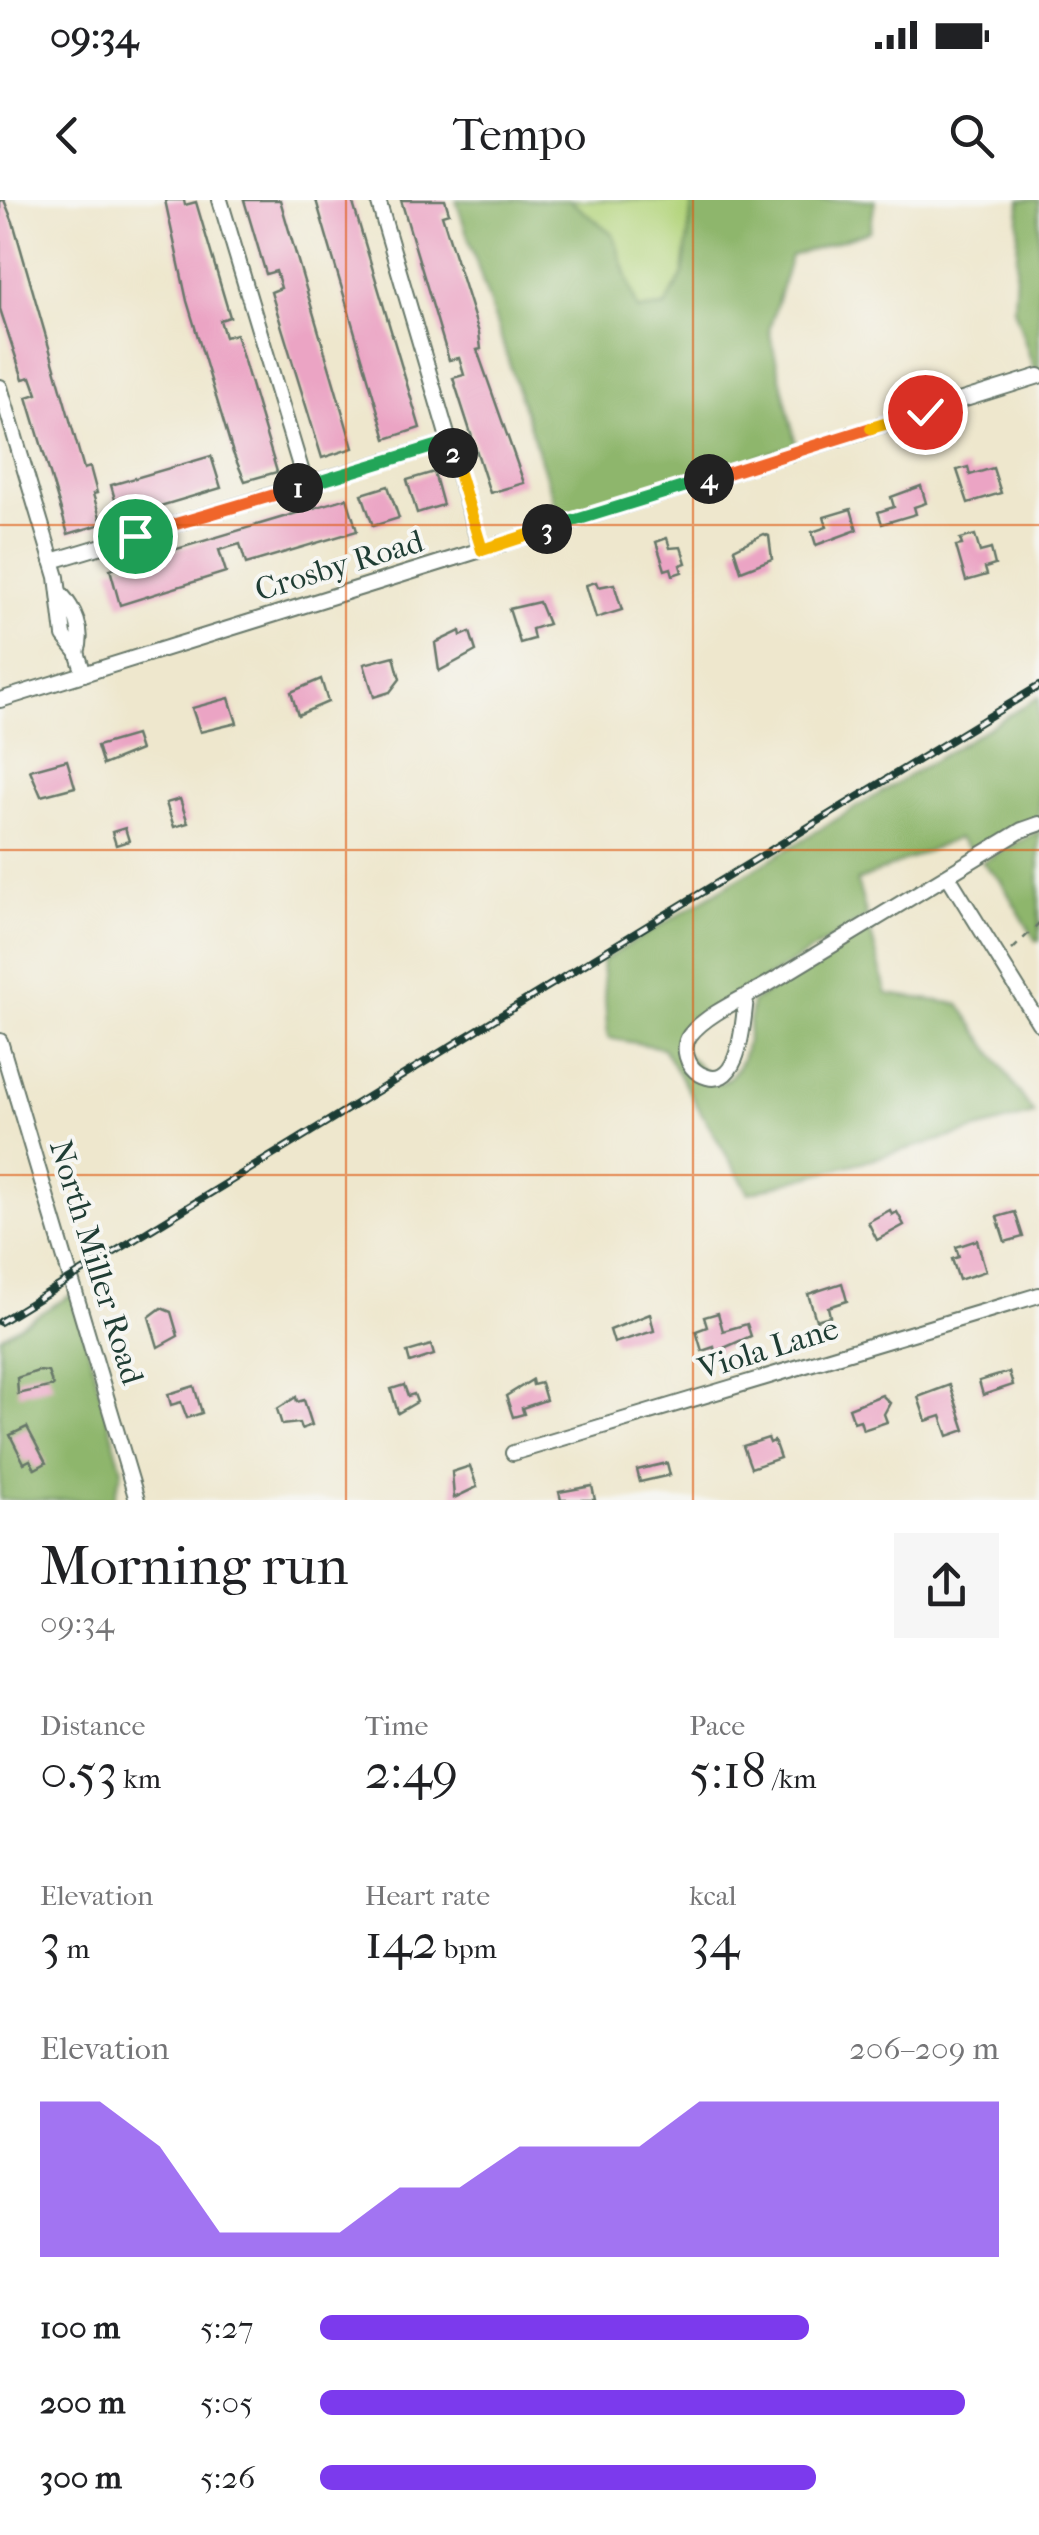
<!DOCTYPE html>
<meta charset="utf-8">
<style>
:root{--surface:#fff;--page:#f6f6f6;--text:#202124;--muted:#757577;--accent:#7c3aed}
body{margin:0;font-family:"IM FELL French Canon",serif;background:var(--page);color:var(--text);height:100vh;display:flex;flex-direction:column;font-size:38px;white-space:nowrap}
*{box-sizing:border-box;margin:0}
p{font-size:32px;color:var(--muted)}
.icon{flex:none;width:55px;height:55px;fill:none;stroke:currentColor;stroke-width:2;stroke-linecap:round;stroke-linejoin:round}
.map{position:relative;height:1300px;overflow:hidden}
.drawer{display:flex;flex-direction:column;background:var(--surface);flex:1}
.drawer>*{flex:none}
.pin{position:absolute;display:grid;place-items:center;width:85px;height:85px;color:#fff;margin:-42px;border:5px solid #fff;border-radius:50%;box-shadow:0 2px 10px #0007}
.km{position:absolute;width:50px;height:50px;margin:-25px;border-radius:50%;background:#222;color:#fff;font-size:28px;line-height:50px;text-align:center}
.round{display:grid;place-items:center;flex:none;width:105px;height:105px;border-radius:0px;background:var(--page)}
.summary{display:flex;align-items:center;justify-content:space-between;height:170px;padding:0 40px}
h1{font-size:55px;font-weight:600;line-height:75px}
.metrics{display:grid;grid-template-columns:repeat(3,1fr);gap:15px;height:170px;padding:10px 40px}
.metrics div{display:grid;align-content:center}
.metrics b{font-size:50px;font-weight:600}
.metrics small{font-size:28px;font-weight:400}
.metrics p{font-size:28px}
.chart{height:280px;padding:20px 40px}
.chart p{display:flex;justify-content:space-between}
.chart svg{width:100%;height:180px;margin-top:10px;fill:var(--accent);opacity:.7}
ul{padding:0 40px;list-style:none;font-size:32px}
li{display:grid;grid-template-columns:160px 120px 1fr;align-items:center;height:75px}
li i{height:25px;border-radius:12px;background:var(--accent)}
.status{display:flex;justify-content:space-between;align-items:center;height:70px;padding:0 50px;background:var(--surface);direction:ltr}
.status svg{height:28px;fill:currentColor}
header{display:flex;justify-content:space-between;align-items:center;height:130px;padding:0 40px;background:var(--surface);font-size:45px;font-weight:600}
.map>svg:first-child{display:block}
.green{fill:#b3d47c;stroke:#698858;stroke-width:2.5}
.forest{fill:#8eb66c;stroke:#567a50;stroke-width:2.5}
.building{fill:#eba4c4}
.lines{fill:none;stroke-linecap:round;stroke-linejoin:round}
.minor-casing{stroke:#67786a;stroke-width:18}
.path{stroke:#67786a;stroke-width:2.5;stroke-dasharray:8 8;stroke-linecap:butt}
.minor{stroke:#fff;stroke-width:14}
.rail-casing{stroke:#1f3d34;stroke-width:8}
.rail{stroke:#f6f6f2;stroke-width:4;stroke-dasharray:11;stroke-linecap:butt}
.split-1-casing{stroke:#fff;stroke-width:20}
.split-2-casing{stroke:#fff;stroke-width:20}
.split-3-casing{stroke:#fff;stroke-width:20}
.split-4-casing{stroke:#fff;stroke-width:20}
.split-5-casing{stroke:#fff;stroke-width:20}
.split-6-casing{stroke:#fff;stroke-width:20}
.split-1{stroke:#f0652b;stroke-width:12}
.split-2{stroke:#22a559;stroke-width:12}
.split-3{stroke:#f5b400;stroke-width:12}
.split-4{stroke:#22a559;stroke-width:12}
.split-5{stroke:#f0652b;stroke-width:12}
.split-6{stroke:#f5b400;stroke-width:12}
.grid{fill:none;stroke:#de580e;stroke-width:2.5;stroke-opacity:0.55}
.labels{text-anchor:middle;stroke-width:8;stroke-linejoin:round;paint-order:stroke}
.street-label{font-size:32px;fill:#1f3d34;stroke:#f6f6f2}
</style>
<div class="status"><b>09:34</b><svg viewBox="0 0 49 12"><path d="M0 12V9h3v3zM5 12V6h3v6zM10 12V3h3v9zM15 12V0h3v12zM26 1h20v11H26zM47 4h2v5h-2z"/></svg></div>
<header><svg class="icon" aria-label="back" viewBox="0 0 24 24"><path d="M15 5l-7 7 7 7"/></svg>Tempo<svg class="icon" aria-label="search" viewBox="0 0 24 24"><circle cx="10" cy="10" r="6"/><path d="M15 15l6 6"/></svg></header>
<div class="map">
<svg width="1039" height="1300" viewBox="0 0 1039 1300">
<rect width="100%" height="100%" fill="#f6f6f2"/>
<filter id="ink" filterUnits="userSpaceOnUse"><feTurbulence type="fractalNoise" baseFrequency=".01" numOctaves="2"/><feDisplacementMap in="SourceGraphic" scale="20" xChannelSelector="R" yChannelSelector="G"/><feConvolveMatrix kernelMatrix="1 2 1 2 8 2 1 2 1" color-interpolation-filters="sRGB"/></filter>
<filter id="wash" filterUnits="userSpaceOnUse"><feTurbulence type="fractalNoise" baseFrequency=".0048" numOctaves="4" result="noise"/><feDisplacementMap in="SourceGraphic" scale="40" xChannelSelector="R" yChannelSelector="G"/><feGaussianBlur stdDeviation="2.25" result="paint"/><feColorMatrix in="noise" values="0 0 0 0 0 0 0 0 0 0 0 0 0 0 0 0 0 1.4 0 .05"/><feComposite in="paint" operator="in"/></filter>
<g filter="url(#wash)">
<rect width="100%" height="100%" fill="#eee7cd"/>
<polygon class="green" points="569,0 693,0 683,74 664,107 637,110 613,35"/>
<g class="forest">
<polygon points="456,0 569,0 613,34 638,110 665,107 683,74 693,0 875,0 870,31 791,56 769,130 796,245 560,319"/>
<polygon points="1020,0 1039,0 1039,169 1034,170 1014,108"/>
<path d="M1039 497V617L973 653 958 638 857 681 867 717 690 825 679 848 719 884C750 869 747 833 752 802L870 730 887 794 959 804 1034 914 749 993 663 848 608 838 602 761Z"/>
<polygon points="1039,631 1039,741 1036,741 1000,680 982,662"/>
<polygon points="73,1094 122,1270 113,1300 0,1300 0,1137"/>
</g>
<g id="blocks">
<g class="building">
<polygon points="0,0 4,0 13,22 84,269 90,267 97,293 93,294 102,324 68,334 27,197 37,194 31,177 23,179 0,109"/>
<polygon points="165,0 184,0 185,5 196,2 230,117 220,120 225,137 236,134 277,272 245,281 233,253 187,101"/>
<polygon points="244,0 280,0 353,248 322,258 271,92 281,88 276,71 266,74"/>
<polygon points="316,0 352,0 420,228 386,239"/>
<polygon points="401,0 445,0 449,13 442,15 479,133 481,149 477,150 524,283 490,293 453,178 464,175 459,158 449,160"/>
<polygon points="211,256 221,288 120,318 111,285"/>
<polygon points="968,267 970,275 993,268 1001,293 968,303 957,270"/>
<polygon points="434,272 443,305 417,313 407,280"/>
<polygon points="388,286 399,318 373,326 362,294"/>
<polygon points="921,286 926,303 914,307 916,314 882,324 878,312 894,307 891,297"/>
<polygon points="347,298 357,331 246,364 240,344 219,350 226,372 120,405 110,369"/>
<polygon points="851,309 857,330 816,345 812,332 827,327 824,317"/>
<polygon points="764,334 769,336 772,359 741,371 734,349"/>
<polygon points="975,335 980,352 991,349 995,365 985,368 987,375 966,381 956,346 962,345 960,339"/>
<polygon points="667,338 670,348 681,347 686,363 680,365 682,372 673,375 671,368 665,370 656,342"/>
<polygon points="596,382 598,387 614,384 622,410 596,418 586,385"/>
<polygon points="539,402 548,424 532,429 534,439 520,443 509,409"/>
<polygon points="460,431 461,436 470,432 476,451 439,471 435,443"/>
<polygon points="394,456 400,479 390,492 374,497 364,464"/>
<polygon points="321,479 328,502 298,515 291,492"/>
<polygon points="229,498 237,523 200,532 192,508"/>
<polygon points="135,535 140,550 103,565 97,546"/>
<polygon points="67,560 75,587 41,596 30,570"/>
<polygon points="180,599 188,623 174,627 166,603"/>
<polygon points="125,628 129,641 116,645 112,632"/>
<polygon points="890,1010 892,1015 897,1012 904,1025 877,1040 868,1022"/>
<polygon points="1015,1012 1023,1037 1005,1042 997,1017"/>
<polygon points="977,1040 986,1071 959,1080 952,1059 959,1057 956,1047"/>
<polygon points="842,1083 847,1101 828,1107 830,1116 816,1120 808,1094"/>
<polygon points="161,1108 171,1112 178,1136 158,1147 149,1117"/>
<polygon points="718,1113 723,1131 747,1124 751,1136 715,1152 714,1147 702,1151 696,1131 707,1127 704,1117"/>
<polygon points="650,1114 654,1131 614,1143 610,1130"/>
<polygon points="431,1145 434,1155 410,1163 407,1152"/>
<polygon points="38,1171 48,1172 53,1186 18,1194 17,1178"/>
<polygon points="1009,1172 1013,1185 983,1195 979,1181"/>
<polygon points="532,1180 533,1185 541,1183 546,1200 522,1208 524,1214 513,1217 506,1196"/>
<polygon points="404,1185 408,1196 414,1194 417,1202 398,1213 391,1189"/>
<polygon points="950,1185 965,1230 948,1236 941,1216 926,1221 918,1197"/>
<polygon points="194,1186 202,1213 187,1218 181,1202 171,1205 168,1194"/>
<polygon points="882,1195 890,1203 884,1214 887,1222 863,1230 860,1220 854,1222 849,1208"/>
<polygon points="296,1197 297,1202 304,1200 312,1225 301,1229 299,1223 282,1225 277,1209"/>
<polygon points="27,1227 46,1263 35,1269 30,1260 24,1263 10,1235"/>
<polygon points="768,1238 770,1243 774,1241 780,1258 751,1268 743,1246"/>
<polygon points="667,1263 670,1275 640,1282 637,1270"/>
<polygon points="470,1266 477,1287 454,1298 452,1272"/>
<polygon points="592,1286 595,1300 561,1300 559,1292"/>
</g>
</g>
</g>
<g filter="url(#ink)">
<use href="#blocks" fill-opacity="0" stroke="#67786a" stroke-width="2.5"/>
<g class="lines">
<g class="minor-casing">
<g id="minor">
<polyline points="220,0 306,286"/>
<polyline points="378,0 481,350"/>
<polyline points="0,187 57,377 64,436 77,452 84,474"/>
<polyline points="52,361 449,242"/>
<path d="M60 393C74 408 85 432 77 452"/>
<polyline points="0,500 1039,176"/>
<polyline points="948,676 1039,823"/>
<path d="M746 798C743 820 741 896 700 874 687 867 681 847 690 835 708 812 749 796 773 781 856 731 939 681 1022 630L1039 624"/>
<polyline points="0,841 137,1300"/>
<polyline points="513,1253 1039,1095"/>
</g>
</g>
<polyline class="path" points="1012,750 1039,723"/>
<use href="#minor" class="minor"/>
<g class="rail-casing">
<polyline id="rail" points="0,1122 1039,486"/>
</g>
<use href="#rail" class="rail"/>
</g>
</g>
<g class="lines" filter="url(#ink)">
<g class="split-1-casing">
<polyline id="split-1" points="135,336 298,288"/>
</g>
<g class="split-2-casing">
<polyline id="split-2" points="298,288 449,242 453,253"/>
</g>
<g class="split-3-casing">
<polyline id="split-3" points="453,253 482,350 547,329"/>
</g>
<g class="split-4-casing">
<polyline id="split-4" points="547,329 709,279"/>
</g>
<g class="split-5-casing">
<polyline id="split-5" points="709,279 871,228"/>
</g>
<g class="split-6-casing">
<polyline id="split-6" points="871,228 925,212"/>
</g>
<use href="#split-1" class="split-1"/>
<use href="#split-2" class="split-2"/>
<use href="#split-3" class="split-3"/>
<use href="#split-4" class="split-4"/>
<use href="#split-5" class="split-5"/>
<use href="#split-6" class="split-6"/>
</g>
<path class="grid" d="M346 0V1300M693 0V1300M0 325H1039M0 650H1039M0 975H1039"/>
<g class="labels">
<g class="street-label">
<text transform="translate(339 365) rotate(-17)" y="11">Crosby Road</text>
<text transform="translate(97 1062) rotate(73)" y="11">North Miller Road</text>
<text transform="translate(768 1148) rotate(-17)" y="11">Viola Lane</text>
</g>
</g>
</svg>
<div class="pin" style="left:135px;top:336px;background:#1e9e55"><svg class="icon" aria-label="arrive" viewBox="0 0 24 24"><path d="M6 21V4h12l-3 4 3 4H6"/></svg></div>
<div class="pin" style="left:925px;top:212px;background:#d93025"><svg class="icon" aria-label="check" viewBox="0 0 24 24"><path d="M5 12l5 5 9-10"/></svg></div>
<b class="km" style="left:298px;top:288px">1</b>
<b class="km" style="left:453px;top:253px">2</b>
<b class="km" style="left:547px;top:329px">3</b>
<b class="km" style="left:709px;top:279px">4</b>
</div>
<section class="drawer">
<div class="summary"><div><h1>Morning run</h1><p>09:34</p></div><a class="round"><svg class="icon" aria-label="share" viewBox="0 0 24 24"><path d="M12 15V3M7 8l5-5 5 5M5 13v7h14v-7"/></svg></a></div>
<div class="metrics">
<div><p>Distance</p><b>0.53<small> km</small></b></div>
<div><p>Time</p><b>2:49</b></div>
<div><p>Pace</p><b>5:18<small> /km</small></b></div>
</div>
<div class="metrics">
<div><p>Elevation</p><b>3<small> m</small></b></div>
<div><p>Heart rate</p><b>142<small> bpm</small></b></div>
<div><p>kcal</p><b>34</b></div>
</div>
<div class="chart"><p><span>Elevation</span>206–209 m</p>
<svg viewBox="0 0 160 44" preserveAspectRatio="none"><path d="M0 44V6L10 6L20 17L30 38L40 38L50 38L60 27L70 27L80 17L90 17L100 17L110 6L120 6L130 6L140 6L150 6L160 6V44z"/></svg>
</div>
<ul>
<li><b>100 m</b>5:27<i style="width:72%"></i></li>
<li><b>200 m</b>5:05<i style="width:95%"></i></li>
<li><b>300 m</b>5:26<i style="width:73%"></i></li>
</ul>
</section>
